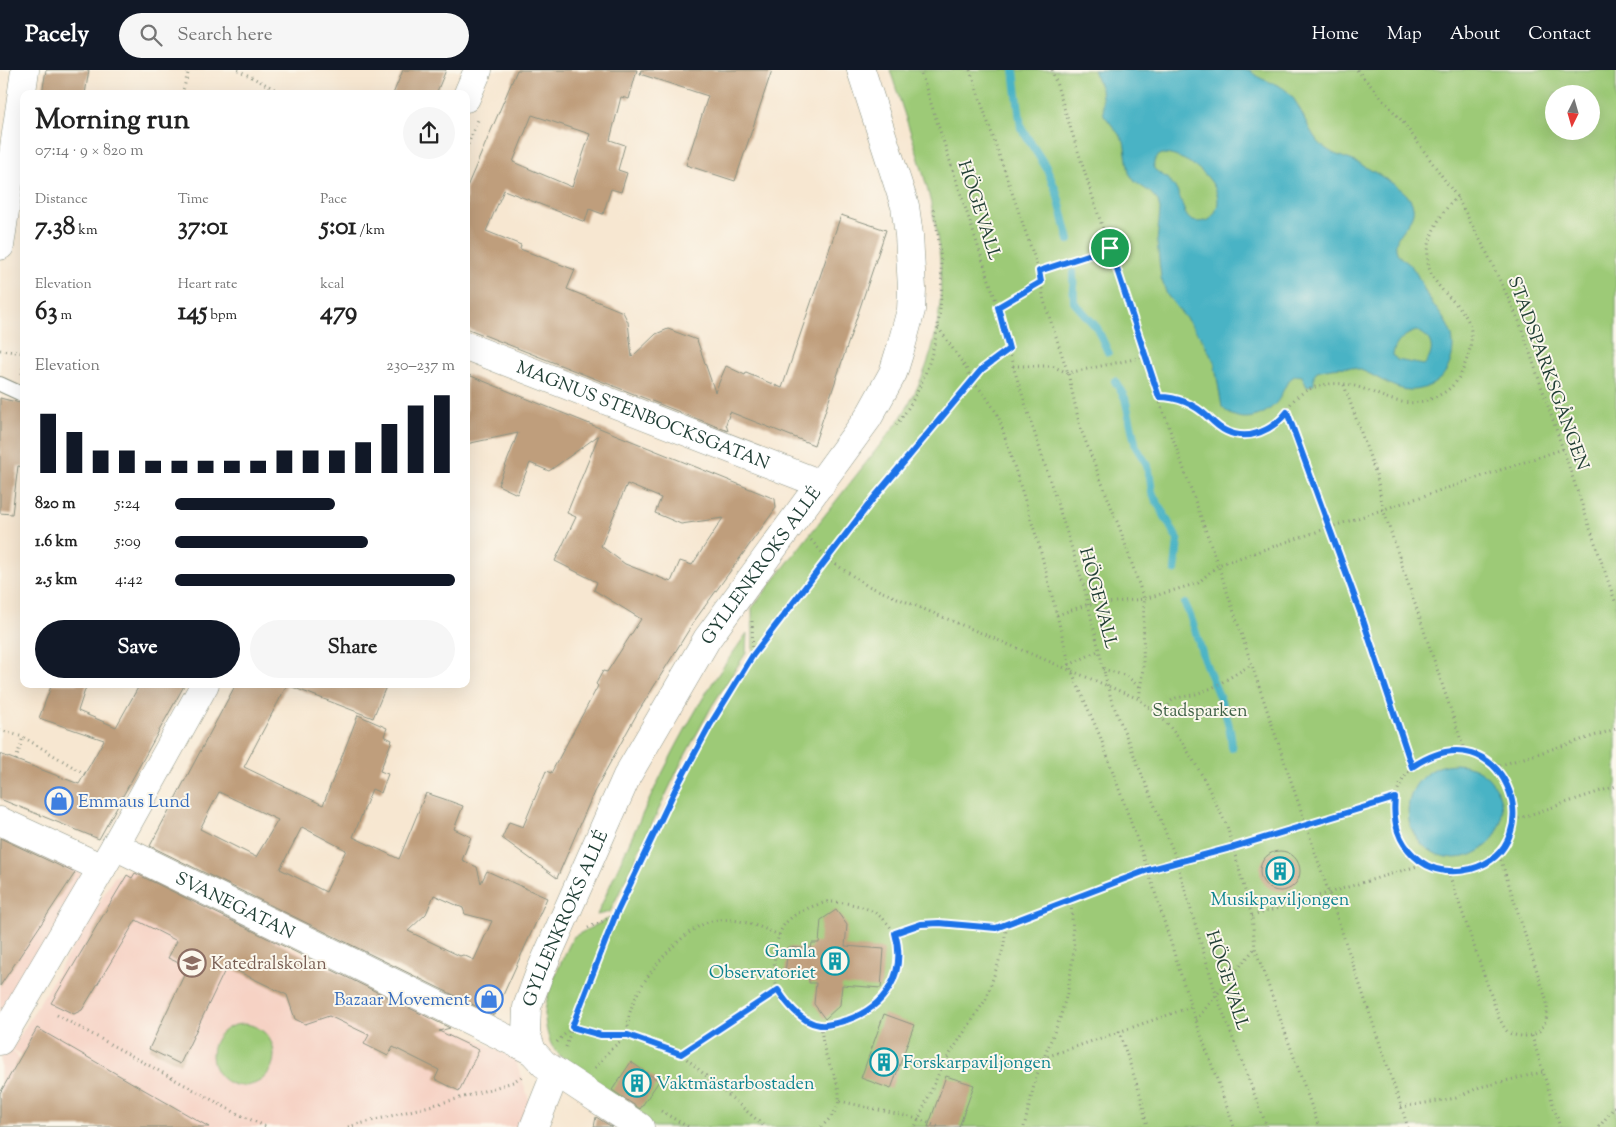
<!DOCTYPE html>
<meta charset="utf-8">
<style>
:root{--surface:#fff;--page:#f6f6f6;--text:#222;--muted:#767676;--accent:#111827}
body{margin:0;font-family:"Sorts Mill Goudy",serif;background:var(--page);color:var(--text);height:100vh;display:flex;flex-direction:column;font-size:19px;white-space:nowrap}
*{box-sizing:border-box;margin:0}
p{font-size:16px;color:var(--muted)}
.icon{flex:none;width:28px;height:28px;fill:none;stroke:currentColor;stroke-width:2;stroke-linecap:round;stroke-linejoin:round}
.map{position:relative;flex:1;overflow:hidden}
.panel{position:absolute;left:20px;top:20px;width:450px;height:598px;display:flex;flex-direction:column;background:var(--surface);border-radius:10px;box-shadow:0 5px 20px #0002}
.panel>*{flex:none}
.needle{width:32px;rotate:185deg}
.controls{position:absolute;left:1545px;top:15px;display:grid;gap:10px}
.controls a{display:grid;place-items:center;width:55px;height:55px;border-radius:50%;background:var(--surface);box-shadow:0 5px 20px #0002;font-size:25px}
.pin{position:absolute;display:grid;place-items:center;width:42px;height:42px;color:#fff;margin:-21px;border:2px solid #fff;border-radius:50%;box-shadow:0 1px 5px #0007}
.round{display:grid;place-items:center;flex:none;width:52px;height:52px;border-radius:26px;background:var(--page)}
.headline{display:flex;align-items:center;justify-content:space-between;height:85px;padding:0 15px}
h1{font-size:28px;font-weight:700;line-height:38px}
.metrics{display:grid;grid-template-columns:repeat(3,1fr);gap:8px;height:85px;padding:5px 15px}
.metrics div{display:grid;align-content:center}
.metrics b{font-size:25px;font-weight:700}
.metrics small{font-size:14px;font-weight:400}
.metrics p{font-size:14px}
.chart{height:140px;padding:10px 15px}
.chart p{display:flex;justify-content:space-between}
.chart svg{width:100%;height:90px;margin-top:5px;stroke:var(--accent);stroke-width:6}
.button{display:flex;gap:10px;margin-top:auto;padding:10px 15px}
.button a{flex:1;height:58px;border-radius:30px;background:var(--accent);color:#fff;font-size:20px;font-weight:700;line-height:58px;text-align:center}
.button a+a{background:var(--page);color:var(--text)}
ul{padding:0 15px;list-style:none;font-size:16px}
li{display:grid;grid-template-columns:80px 60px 1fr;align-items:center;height:38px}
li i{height:12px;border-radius:6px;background:var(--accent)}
header{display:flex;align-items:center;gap:30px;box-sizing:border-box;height:70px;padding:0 25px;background:var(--accent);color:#fff}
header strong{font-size:24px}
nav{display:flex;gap:28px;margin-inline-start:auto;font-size:18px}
.search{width:350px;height:45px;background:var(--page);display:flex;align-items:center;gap:12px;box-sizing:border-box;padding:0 18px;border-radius:28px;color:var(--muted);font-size:19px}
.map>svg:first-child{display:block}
.built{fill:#f6d2c4}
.green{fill:#9dca77;stroke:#5e8456;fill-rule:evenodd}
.water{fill:#48b3c5;stroke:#34787c;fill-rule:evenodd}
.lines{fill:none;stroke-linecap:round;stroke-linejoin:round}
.stream{stroke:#48b3c5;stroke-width:8}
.building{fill:#bf9e7c;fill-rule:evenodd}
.service-casing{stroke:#8b9282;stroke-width:16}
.minor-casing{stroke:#8b9282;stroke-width:29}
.tertiary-casing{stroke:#8b9282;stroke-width:29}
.path{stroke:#8b9282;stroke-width:3;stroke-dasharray:1 4;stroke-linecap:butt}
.service{stroke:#fff;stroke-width:14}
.minor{stroke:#fff;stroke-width:28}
.tertiary{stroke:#fff;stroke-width:28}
.path-bridge{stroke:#8b9282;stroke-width:3;stroke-dasharray:1 4;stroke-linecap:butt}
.route-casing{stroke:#fff;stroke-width:10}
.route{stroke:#1a73e8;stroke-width:6}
.labels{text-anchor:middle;stroke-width:4;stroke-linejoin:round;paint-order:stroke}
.street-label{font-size:18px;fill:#1f3d34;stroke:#fbf7ec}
.park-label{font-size:18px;fill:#3e6045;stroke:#fbf7ec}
.shop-label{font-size:18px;fill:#366cbe;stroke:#fbf7ec;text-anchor:start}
.culture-label{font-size:18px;fill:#0d838f;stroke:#fbf7ec;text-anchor:start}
.education-label{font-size:18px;fill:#785e54;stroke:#fbf7ec;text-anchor:start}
</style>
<header>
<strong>Pacely</strong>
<div class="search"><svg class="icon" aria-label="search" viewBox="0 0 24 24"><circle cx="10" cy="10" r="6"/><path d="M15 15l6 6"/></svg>Search here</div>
<nav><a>Home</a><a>Map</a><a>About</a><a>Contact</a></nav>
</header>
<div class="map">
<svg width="1616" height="1057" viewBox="0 0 1616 1057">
<rect width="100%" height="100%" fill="#fbf7ec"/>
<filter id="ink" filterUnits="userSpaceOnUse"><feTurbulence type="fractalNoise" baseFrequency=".02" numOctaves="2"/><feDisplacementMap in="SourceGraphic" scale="10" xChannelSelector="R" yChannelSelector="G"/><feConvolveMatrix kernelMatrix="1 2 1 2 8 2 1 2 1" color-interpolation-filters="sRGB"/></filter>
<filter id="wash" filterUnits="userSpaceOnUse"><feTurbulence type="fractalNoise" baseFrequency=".0096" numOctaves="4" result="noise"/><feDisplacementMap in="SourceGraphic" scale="20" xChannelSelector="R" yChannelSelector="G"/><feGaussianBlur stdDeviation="1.12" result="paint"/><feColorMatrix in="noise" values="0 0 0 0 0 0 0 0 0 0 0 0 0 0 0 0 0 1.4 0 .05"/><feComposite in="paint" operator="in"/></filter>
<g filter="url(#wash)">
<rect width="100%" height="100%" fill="#f7e7d1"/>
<g class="built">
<polygon points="0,766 75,796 84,811 0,955"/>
<polygon points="131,799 515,988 531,1036 523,1057 0,1057 1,970 19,988 86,1026 12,979 114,807"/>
</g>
<g class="green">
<path d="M890 0H1616V1057H654C630 1039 567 999 552 976 548 968 545 955 545 946 545 920 563 890 573 867L617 844 675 720 710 655 753 585 752 538 898 352C977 230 930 124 890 0ZM1554 24H1591V61H1554Z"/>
<path d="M747 563 746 583 712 636 681 693 610 842 597 845C630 770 664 693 706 623 719 602 733 583 747 563Z"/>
<circle cx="243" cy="985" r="31"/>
</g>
<g class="water">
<path d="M1093 0H1250C1259 12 1277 11 1288 22 1304 38 1307 65 1325 78 1334 85 1346 88 1356 92 1366 97 1401 117 1407 125 1427 149 1393 158 1396 178 1397 189 1407 190 1412 197 1419 206 1423 218 1428 227 1436 239 1448 252 1452 266 1456 284 1448 307 1431 315 1400 331 1382 305 1354 298 1342 296 1328 298 1317 301L1314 305V314L1307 317 1302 306C1287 302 1284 323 1277 332 1263 349 1237 355 1222 337L1214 291 1200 266 1167 225 1161 208 1157 172 1160 140 1158 131 1150 122 1135 112 1129 103 1124 71 1104 45 1101 19ZM1162 84C1190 84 1238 122 1209 150 1182 158 1186 138 1177 121 1171 109 1163 106 1154 99 1153 91 1155 87 1162 84ZM1417 261C1433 267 1436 282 1424 295L1397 290 1393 285C1394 273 1406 263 1417 261Z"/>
<circle cx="1455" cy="741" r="47"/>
</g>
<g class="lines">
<g class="stream">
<polyline points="1014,0 1021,58 1046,97 1057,123 1069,170"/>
<polyline points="1073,203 1074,232 1097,258 1108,282"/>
<polyline points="1115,311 1125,328 1136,377 1146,393 1150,407 1152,423 1178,470 1175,500"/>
<path d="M1185 534C1194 552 1198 571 1204 589 1215 621 1230 642 1232 678"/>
</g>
</g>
<g id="blocks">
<g class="building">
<polygon points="46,0 89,0 85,24 42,24"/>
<polygon points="403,0 446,0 436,24 393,24"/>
<path d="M517 0H637L629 29 621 27 610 70 625 75 618 100 627 103 621 122 611 119 603 144 589 139 585 152 504 120 486 161 521 175 520 179 575 200 567 219 623 242 628 252 632 287 656 264 668 259 697 270 715 322 726 296 745 305 746 303 782 318 841 145 886 160 814 375 730 342 726 354 728 361 466 258V119ZM532 45 590 64 572 117 513 92Z"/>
<polygon points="641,0 772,0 735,111 686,95 708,26 640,4"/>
<path d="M466 304 775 429 776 438 695 550 638 642 594 722 557 808 502 768 509 752 523 757 546 701 551 703 598 616 596 614 603 601 607 602 641 549 594 520 597 512 555 491 576 447 567 443 599 365 549 401 530 393 517 424 498 415 518 363 466 374ZM627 414 661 428 655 443 681 454 723 448 692 495 680 491 671 512 625 494 601 476Z"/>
<polygon points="0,328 24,334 24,397 18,396 12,444 0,443"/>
<polygon points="52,614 87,614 78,641 116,657 140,614 185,614 99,769 0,729 0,684 79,714 104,670 39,648"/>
<path d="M236 614H387L373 648 287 615 244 697 323 735 358 645 387 658 384 666 392 670 380 701 388 704 381 723 372 719 353 767 399 789 426 723 444 729 463 736 454 759 471 767 462 790 477 797 481 813 487 801 547 828 494 945 150 776ZM219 722 278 750 256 787 200 759ZM302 757 346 780 326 822 280 799ZM434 825 463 838 465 844 492 851 474 890 463 885 460 886 408 861 426 844Z"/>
<polygon points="0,768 75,803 0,916"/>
<circle cx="1280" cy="801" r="20"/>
<polygon points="135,803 450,958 439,961 479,980 459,1021 435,1009 439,1000 393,977 388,986 364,974 369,965 329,946 305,954 295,949 287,925 227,896 180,994 149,979 188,897 168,888 177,871 136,850 82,940 74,944 51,933 127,805 132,808"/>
<polygon points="836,840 847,855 845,876 884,879 881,918 842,915 840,935 825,949 814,934 816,913 809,913 809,905 785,903 788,877 811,879 812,873 819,873 821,850"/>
<polygon points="884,944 914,955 891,1019 861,1008"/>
<polygon points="37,958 141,1018 209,1057 0,1057 0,1023"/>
<polygon points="631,992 659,1011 640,1039 612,1020"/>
<polygon points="946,1006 974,1015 959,1057 928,1057"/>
<polygon points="596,1047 612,1057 594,1057"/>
</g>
</g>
</g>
<g filter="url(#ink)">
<use href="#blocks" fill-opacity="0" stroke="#8b9282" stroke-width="1"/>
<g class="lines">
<g class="service-casing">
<polyline id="service" points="0,314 24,325"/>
</g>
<g class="minor-casing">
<g id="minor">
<polyline points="466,28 478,0"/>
<polyline points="0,176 25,0"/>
<path id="s1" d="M466 276 821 414"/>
<polyline points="0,751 102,798"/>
<path id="s2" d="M115 776 532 981"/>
<polyline points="0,971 115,776 205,614"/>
<polyline points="534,1057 556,1002"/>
</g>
</g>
<g class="tertiary-casing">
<g id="tertiary">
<path id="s3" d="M640 1057 544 994 532 981 526 963 527 937 540 902 627 706 707 569 868 348 893 303 901 277 911 240 912 219 909 165 905 136 861 0"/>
</g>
</g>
<g class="path">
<polyline points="238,0 284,24"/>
<polyline points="920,0 998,237 1013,296 1083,513 1105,605"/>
<polyline points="970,0 1039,201 1044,231 1068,303 1080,357 1120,459 1144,529 1143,598 1139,629"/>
<polyline points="1052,0 1144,287 1218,495 1408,1057"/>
<polyline points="1357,0 1403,52 1457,127 1485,179 1519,251 1616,534"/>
<polyline points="182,24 189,0"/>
<polyline points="466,79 478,50"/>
<polyline points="1039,201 1110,178"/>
<polyline points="998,237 1041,212"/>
<polyline points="1009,279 981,299 973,312 985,325 998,345 1039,475 1071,600 1100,666 1148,800 1191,937 1234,1057"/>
<polyline points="0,280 24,283"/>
<polyline points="1013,296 1052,296 1068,303 1144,287"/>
<polyline points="22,304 24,293"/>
<polyline points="1344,315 1377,407 1383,439 1465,682"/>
<path d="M1159 327C1175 327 1189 330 1201 341 1216 353 1225 365 1246 365 1284 364 1280 338 1301 324 1309 318 1320 315 1330 314 1373 309 1394 351 1443 323 1454 317 1461 306 1465 294 1470 282 1474 266 1469 253 1462 236 1446 227 1436 212 1416 186 1436 146 1457 127"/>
<polyline points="1287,342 1362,547 1412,697"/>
<path d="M896 355C943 297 950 209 933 139"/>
<polyline points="811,470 828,489 866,515 1139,629 1166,652 1184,675 1202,705 1227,756 1252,846 1255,878 1319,1057"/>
<polyline points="1057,545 1086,535 1144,529 1178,519 1198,513 1218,495 1563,379"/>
<polyline points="752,551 753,585"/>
<polyline points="1069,595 1098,581"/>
<polyline points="1103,599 1127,606 1140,618"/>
<polyline points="1111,629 1174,783 1217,927 1267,1057"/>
<polyline points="1161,648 1171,631 1176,628 1193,625 1212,618 1251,595"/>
<polyline points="0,660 23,667"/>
<circle cx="1454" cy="741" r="60"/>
<polyline points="16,690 23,667 85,704"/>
<polyline points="1495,697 1616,659"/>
<polyline points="1514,750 1616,716"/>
<path d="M1448 801 1499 948C1502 952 1504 959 1508 962 1511 965 1519 966 1524 966 1545 966 1548 949 1547 932L1498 781"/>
<path d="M827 832C883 831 916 866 889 920 882 933 865 943 853 947 843 951 829 957 819 955 803 952 782 934 777 918 772 901 774 870 784 855 794 842 812 836 827 832Z"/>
<polyline points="1252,846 1424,794"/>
<polyline points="1007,855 1148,800 1234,777 1395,728"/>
<polyline points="588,858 616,845"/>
<path d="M895 863C937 843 969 866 1007 855L1003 879 986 929 942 996 915 1057"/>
<polyline points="57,945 236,1043 267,1057"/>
<polyline points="1196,950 1255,878"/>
<path d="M821 955C822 967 823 979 828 990 840 1020 848 1033 821 1057"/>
<polyline points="573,957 601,965 628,965 681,984 765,1057"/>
<polyline points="1119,961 1141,1027 1147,1057"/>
<polyline points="1532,966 1560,1057"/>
<polyline points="557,972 570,959"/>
<polyline points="566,977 574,950 617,845 675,720 710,655 753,585 873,429 973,312 966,298 938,257"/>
<polyline points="681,984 777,919"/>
<polyline points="1043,988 1191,937"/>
<path d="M595 998 611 979 628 965C628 956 628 947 631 939 640 909 681 859 712 851 735 846 759 856 779 865"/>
<polyline points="840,1031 918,1049 939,1057"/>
<polyline points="1401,1037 1456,1028 1480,1017 1543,1002"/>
<polyline points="661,1041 688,1057"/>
<polyline points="348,1057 464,1027 513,1012 522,1006"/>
<polyline points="1024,1057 1036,1007 1060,948 1068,920 1074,880 1071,831"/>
<polyline points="1599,1057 1616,1035"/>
</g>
<use href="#service" class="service"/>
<use href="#minor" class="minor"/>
<use href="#tertiary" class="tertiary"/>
<polyline class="path-bridge" points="1105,605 1111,629"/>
</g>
</g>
<g class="lines" filter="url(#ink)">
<g class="route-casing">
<path id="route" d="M1110 178 1159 327C1178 327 1193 333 1208 347 1213 352 1219 358 1226 361 1249 372 1273 360 1287 342L1362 547 1412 697C1503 634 1555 776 1471 799 1454 803 1435 802 1420 791 1399 775 1392 754 1395 728L1234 777 1148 800 996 858 939 853 921 854 895 863C907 904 885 937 847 950 839 952 828 956 820 955 802 953 787 934 778 920L681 984 628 965H601L572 957 616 844 675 720 710 655 753 585 873 429 982 299 1009 279 998 237 1041 212 1039 201Z"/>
</g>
<use href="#route" class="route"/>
</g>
<defs>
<g id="shop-ring" transform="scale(1.4375)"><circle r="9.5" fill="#fbf7ec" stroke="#3f7fe0" stroke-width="1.5"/><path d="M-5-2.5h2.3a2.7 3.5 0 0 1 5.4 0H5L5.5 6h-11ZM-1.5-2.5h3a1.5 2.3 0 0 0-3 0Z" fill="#3f7fe0"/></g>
<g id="building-ring" transform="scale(1.4375)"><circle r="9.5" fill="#fbf7ec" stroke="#0f9aa8" stroke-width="1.5"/><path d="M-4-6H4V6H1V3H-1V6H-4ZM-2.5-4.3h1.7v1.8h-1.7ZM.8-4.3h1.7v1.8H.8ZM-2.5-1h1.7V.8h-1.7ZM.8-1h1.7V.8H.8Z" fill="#0f9aa8"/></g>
<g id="school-ring" transform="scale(1.4375)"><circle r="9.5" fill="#fbf7ec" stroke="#8d6e63" stroke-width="1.5"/><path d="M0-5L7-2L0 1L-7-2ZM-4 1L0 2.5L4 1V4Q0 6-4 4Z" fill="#8d6e63"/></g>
</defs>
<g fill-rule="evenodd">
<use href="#shop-ring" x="59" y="731"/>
<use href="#building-ring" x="1280" y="801"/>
<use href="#building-ring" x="835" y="891"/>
<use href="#school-ring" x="192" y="893"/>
<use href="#shop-ring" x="489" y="929"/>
<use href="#building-ring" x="884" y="992"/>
<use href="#building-ring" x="637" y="1013"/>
</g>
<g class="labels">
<g class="street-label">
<text transform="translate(980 140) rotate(72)" y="6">HÖGEVALL</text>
<text transform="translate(1549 303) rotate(70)" y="6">STADSPARKSGÅNGEN</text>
<text dy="6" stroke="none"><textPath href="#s1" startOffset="190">MAGNUS STENBOCKSGATAN</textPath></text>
<text dy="6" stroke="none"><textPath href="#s3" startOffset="679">GYLLENKROKS ALLÉ</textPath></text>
<text transform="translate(1099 528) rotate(75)" y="6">HÖGEVALL</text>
<text dy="6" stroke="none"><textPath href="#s2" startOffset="134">SVANEGATAN</textPath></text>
<text dy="6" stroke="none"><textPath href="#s3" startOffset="274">GYLLENKROKS ALLÉ</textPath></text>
<text transform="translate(1228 910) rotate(72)" y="6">HÖGEVALL</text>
</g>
<g class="park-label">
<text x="1200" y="646">Stadsparken</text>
</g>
<g class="shop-label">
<text x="78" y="737">Emmaus Lund</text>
<text x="470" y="935" text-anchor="end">Bazaar Movement</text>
</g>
<g class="culture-label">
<text x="1280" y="835" text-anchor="middle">Musikpaviljongen</text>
<text x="816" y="887" text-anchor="end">Gamla<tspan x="816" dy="21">Observatoriet</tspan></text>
<text x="903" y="998">Forskarpaviljongen</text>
<text x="656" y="1019">Vaktmästarbostaden</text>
</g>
<g class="education-label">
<text x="211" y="899">Katedralskolan</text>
</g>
</g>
</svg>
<div class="controls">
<a><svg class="needle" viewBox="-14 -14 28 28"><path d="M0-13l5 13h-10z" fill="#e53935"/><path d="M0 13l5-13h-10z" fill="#767676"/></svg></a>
</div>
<div class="pin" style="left:1110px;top:178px;background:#1e9e55"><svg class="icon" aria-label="arrive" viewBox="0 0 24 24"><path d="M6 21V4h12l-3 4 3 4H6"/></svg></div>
<section class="panel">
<div class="headline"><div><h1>Morning run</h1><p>07:14 · 9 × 820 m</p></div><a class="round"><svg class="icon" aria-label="share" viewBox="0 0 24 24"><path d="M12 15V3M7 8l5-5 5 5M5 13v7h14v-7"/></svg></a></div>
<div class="metrics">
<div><p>Distance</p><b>7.38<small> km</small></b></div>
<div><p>Time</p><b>37:01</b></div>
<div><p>Pace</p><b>5:01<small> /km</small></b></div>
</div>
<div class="metrics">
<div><p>Elevation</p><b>63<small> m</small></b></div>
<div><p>Heart rate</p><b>145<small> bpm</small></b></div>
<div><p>kcal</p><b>479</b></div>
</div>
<div class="chart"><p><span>Elevation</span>230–237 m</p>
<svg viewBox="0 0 160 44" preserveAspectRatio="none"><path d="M5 44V15M15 44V24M25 44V33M35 44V33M45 44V38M55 44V38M65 44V38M75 44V38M85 44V38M95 44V33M105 44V33M115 44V33M125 44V29M135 44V20M145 44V11M155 44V6"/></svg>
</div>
<ul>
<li><b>820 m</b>5:24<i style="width:57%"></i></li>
<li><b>1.6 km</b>5:09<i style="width:69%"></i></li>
<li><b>2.5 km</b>4:42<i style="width:100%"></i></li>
</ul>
<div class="button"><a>Save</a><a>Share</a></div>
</section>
</div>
